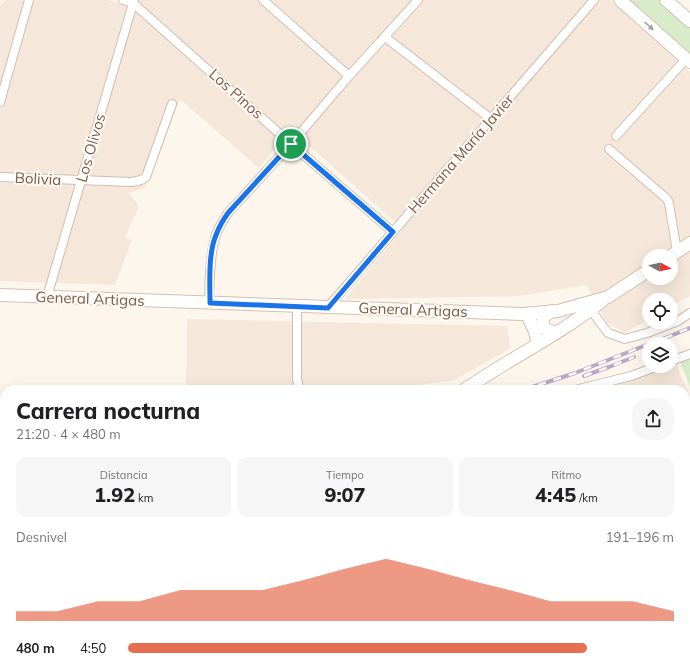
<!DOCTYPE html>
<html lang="es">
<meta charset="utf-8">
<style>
:root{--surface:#fff;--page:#f6f6f6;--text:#202124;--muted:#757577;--accent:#e76f51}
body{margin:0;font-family:Mulish,sans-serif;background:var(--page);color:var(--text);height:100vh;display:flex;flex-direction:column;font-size:15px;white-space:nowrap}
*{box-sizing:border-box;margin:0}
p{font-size:13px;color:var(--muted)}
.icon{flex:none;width:22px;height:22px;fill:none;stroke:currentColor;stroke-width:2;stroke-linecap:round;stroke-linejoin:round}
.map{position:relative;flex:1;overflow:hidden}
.side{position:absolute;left:0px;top:385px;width:690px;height:286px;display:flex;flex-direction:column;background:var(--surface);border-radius:16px 16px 0 0;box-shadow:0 4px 16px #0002}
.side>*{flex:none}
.needle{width:26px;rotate:98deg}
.controls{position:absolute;left:642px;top:249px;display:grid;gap:8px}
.controls a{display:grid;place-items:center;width:36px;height:36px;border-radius:50%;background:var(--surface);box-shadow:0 4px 16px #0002;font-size:20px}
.pin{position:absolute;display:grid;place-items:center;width:34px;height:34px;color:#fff;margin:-17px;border:2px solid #fff;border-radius:50%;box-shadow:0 1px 4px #0007}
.round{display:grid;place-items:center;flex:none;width:42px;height:42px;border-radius:16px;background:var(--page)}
.summary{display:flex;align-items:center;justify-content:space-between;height:68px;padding:0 16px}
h1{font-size:22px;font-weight:800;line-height:30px}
.metrics{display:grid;grid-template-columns:repeat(3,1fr);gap:6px;height:68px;padding:4px 16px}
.metrics div{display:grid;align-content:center;border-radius:10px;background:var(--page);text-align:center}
.metrics b{font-size:20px;font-weight:800}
.metrics small{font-size:11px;font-weight:400}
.metrics p{font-size:11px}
.chart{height:112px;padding:8px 16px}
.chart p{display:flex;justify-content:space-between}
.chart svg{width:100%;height:72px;margin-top:4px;fill:var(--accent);opacity:.7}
ul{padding:0 16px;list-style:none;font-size:13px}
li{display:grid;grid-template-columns:64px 48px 1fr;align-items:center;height:30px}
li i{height:10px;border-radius:5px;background:var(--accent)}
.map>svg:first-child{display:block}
.residential{fill:#f5e8da;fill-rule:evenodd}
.green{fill:#d8ecc9}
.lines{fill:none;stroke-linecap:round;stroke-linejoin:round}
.street-casing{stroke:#d1beb0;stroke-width:10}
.secondary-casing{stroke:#d6c0b0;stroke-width:14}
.street{stroke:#fff;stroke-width:8}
.secondary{stroke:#fff;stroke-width:12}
.rail-casing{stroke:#b9a8c9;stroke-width:4}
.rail{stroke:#fffaf3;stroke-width:2.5;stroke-dasharray:8;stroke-linecap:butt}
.oneway{fill:#af9d94}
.route-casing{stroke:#fff;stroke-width:8}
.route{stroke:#1a73e8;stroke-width:5}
.labels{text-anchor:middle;stroke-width:4;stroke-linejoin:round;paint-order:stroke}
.street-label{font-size:15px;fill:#7a5c4d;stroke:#fffaf3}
</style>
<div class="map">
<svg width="690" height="671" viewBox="0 0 690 671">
<rect width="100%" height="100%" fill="#fdf6ec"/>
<g class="residential">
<path d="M6 0H108L126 5 128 0H610L690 72V296L671 306V300H649V319L624 333 607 322 586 285 519 296 345 299 403 229 290 129 259 168 180 99 146 187 129 193 139 206 125 237 132 240 115 285 0 281V6ZM649 256H671V278H649Z"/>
<polygon points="187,319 507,326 511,348 455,380 381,390 186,390"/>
<polygon points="676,364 690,396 690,671 0,671 0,445 5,445 5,666 685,666 685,390 597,390 632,379"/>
</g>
<g class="green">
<polygon points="625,0 659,0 690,27 690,56"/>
<polygon points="690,357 690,387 680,361"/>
</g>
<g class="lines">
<g class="street-casing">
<g id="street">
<polyline points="123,0 133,3 291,144 393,232"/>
<polyline points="263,0 349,76"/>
<polyline points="385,37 491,119"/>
<polyline points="0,102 29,0"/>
<polyline points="616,136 686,59"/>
<polyline points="609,149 667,199 669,203 677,252"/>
<polyline points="0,177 132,182 141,180 146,177 172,104"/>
<polyline points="47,297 134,0"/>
<path d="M209 303C210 282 209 259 215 238 217 229 223 221 228 213L291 144 349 76 418 0"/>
<polyline points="297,306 297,379 299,390"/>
<polyline points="328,307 594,0"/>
<polyline points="591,310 608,333 625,339 647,333 678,321 690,313"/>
<polyline points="671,361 690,354"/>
<polyline points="575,390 631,376 658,366"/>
<polyline points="685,406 690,404"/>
<polyline points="0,440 5,441"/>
<polyline points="0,568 5,563"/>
<polyline points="685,583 690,588"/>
<polyline points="441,666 444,671"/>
<polyline points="472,666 478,671"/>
<polyline points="620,666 625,671"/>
<polyline points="538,671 544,666"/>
</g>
</g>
<g class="secondary-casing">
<g id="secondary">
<polyline points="620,0 690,62"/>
<polyline points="666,0 690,21"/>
<polyline points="671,256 690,243"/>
<polyline points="0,295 522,314 558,311 608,297 649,270"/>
<path d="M552 311C537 318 541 332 557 332"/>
<polyline points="529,319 535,331 536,337"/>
<path d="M464 390C509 359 559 335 602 301"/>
<polyline points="116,671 121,666"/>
</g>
</g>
<use href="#street" class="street"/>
<use href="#secondary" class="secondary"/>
<g class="rail-casing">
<g id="rail">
<polyline points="650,344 690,328"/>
<polyline points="584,376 609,367 634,357"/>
<polyline points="523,390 575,373 649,344"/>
<polyline points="0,416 5,417"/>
</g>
</g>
<use href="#rail" class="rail"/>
</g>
<defs><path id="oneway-solid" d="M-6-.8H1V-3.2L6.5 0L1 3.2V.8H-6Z"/></defs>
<use class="oneway" href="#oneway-solid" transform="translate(649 26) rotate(42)"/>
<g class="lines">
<g class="route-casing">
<path id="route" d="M291 144 393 232 328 308 210 303C210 283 208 254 216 235 219 227 223 220 228 213Z"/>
</g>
<use href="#route" class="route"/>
</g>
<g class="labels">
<g class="street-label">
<text transform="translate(236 94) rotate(42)" y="5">Los Pinos</text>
<text transform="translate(91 148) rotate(-74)" y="5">Los Olivos</text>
<text transform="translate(461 154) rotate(-49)" y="5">Hermana María Javier</text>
<text transform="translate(38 179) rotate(3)" y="5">Bolivia</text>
<text transform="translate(90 299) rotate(2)" y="5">General Artigas</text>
<text transform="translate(413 310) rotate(2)" y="5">General Artigas</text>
</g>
</g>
</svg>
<div class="controls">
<a><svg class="needle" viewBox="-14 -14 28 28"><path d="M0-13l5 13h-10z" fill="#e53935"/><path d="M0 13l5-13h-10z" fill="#757577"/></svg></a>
<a><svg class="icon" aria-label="locate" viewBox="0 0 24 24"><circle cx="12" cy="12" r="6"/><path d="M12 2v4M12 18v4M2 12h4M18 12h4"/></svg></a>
<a><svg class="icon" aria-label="layers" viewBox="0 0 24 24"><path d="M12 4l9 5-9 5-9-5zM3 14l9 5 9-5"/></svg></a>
</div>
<div class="pin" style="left:291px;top:144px;background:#1e9e55"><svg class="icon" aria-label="arrive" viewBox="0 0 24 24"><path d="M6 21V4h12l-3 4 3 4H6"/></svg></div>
<section class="side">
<div class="summary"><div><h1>Carrera nocturna</h1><p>21:20 · 4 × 480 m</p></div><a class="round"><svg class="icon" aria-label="share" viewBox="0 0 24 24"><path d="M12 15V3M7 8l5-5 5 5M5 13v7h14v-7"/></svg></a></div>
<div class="metrics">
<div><p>Distancia</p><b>1.92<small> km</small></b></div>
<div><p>Tiempo</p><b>9:07</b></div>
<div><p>Ritmo</p><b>4:45<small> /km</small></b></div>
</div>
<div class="chart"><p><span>Desnivel</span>191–196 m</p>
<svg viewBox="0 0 160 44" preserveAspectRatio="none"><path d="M0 44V38L10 38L20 32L30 32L40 25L50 25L60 25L70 19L80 12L90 6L100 12L110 19L120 25L130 32L140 32L150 32L160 38V44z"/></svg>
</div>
<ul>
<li><b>480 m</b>4:50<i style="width:84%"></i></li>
</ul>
</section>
</div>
